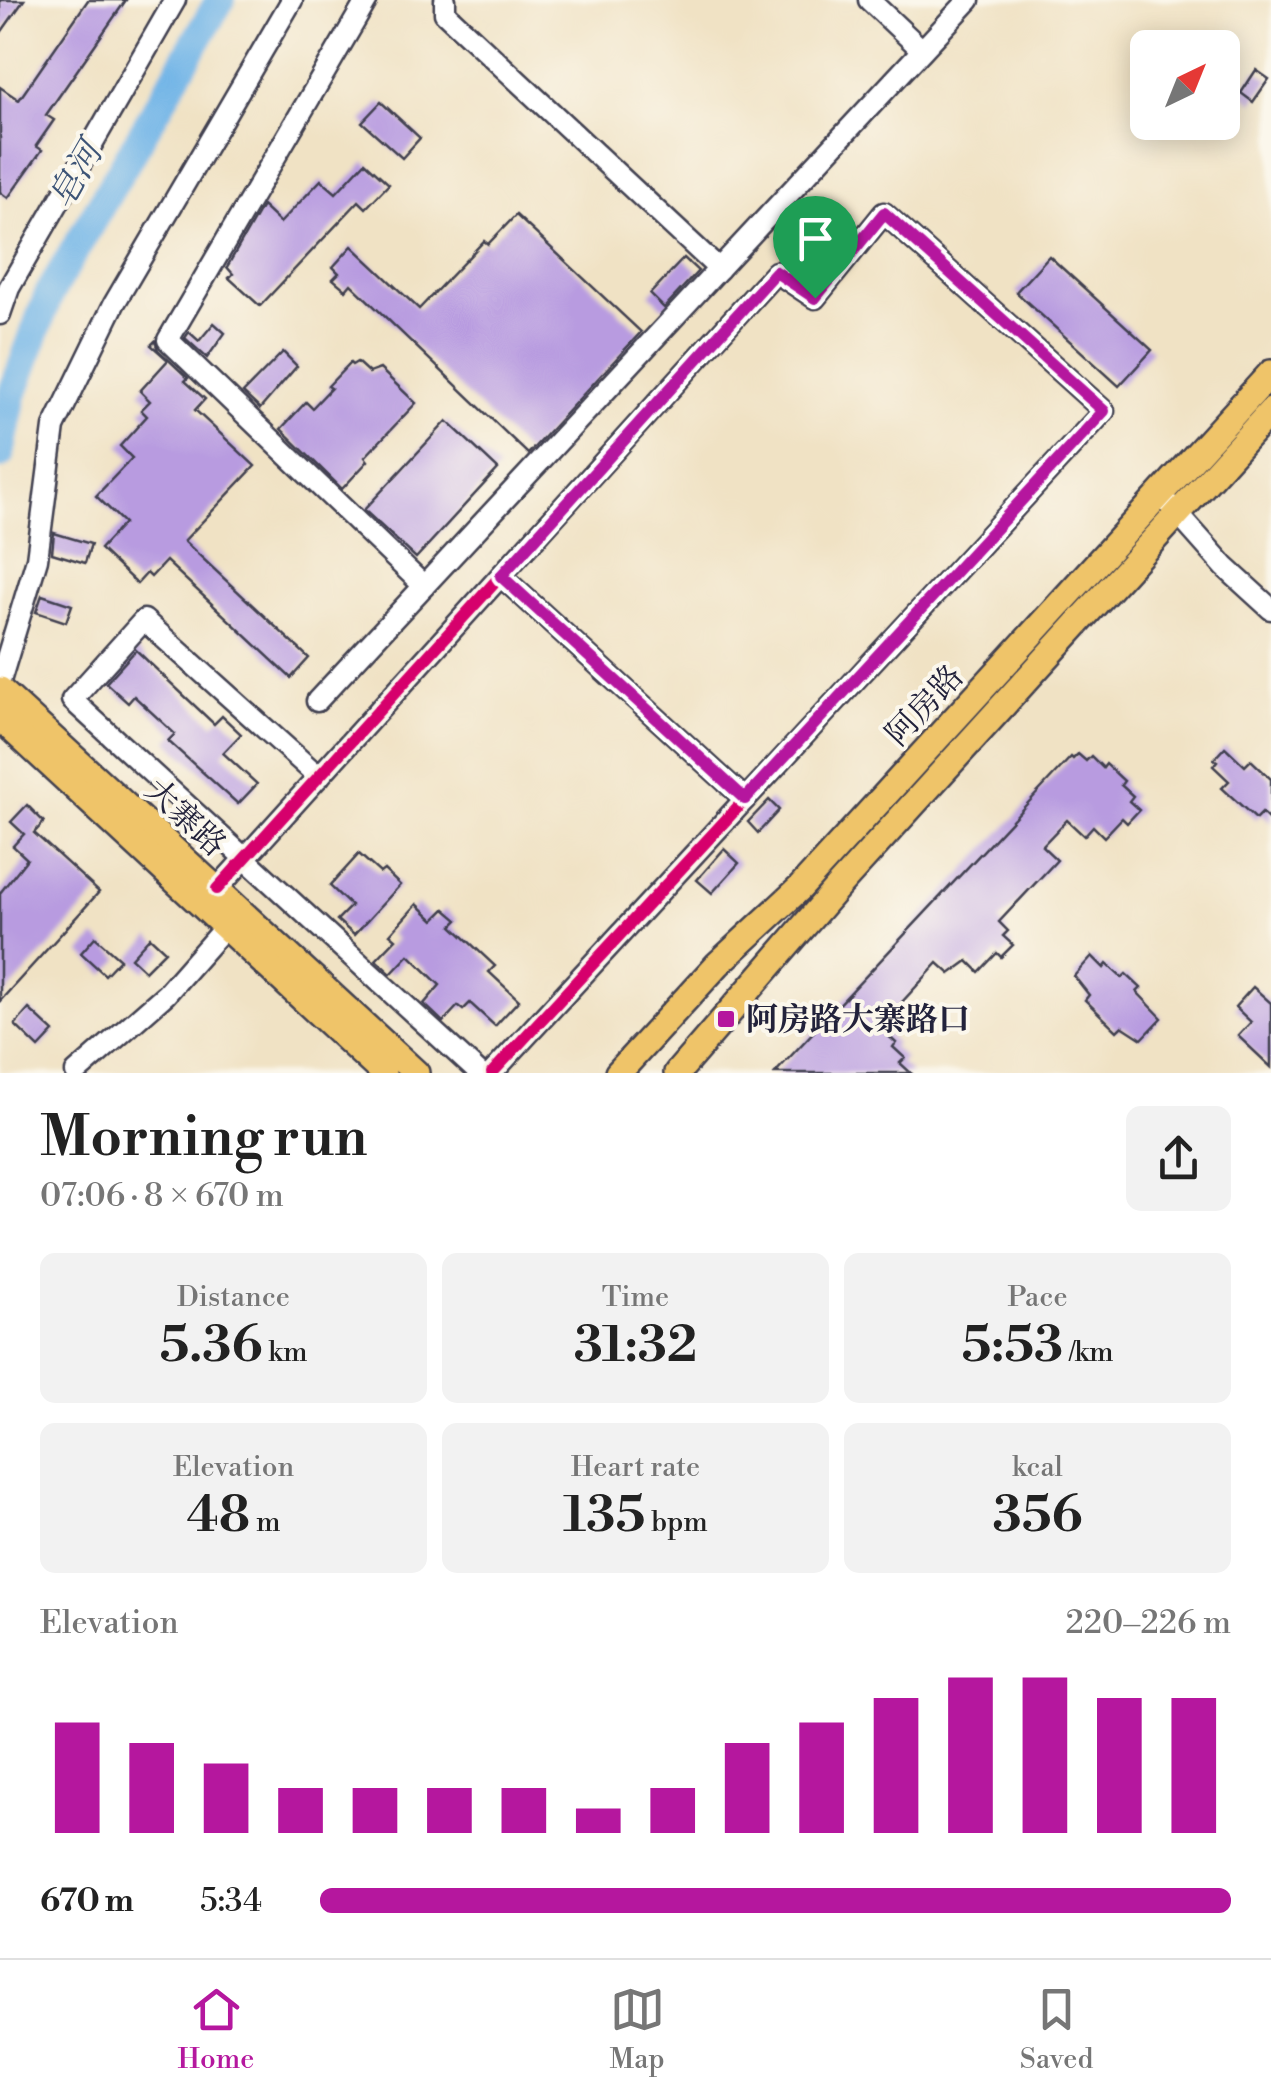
<!DOCTYPE html>
<meta charset="utf-8">
<style>
:root{--surface:#fff;--page:#f2f2f2;--text:#222;--muted:#767676;--line:#e0e0e0;--accent:#b5179e}
body{margin:0;font-family:"Libre Bodoni","Noto Serif SC",serif;background:var(--page);color:var(--text);height:100vh;display:flex;flex-direction:column;font-size:38px;white-space:nowrap}
*{box-sizing:border-box;margin:0}
p{font-size:32px;color:var(--muted)}
.icon{flex:none;width:55px;height:55px;fill:none;stroke:currentColor;stroke-width:2;stroke-linecap:round;stroke-linejoin:round}
.map{position:relative;height:1073px;overflow:hidden}
.sheet{display:flex;flex-direction:column;background:var(--surface);flex:1}
.sheet>*{flex:none}
.needle{width:65px;rotate:43deg}
.controls{position:absolute;left:1130px;top:30px;display:grid;gap:20px}
.controls a{display:grid;place-items:center;width:110px;height:110px;border-radius:15px;background:var(--surface);box-shadow:0 5px 25px #0003;font-size:50px}
.pin{position:absolute;display:grid;place-items:center;width:85px;height:85px;color:#fff;margin:-102px -42px;border-radius:50% 50% 50% 0;rotate:-45deg;box-shadow:0 0 10px #0007}
.pin .icon{rotate:45deg}
.round{display:grid;place-items:center;flex:none;width:105px;height:105px;border-radius:15px;background:var(--page)}
.summary{display:flex;align-items:center;justify-content:space-between;height:170px;padding:0 40px}
h1{font-size:55px;font-weight:600;line-height:75px}
.stats{display:grid;grid-template-columns:repeat(3,1fr);gap:15px;height:170px;padding:10px 40px}
.stats div{display:grid;align-content:center;border-radius:15px;background:var(--page);text-align:center}
.stats b{font-size:50px;font-weight:600}
.stats small{font-size:28px;font-weight:400}
.stats p{font-size:28px}
.chart{height:280px;padding:20px 40px}
.chart p{display:flex;justify-content:space-between}
.chart svg{width:100%;height:180px;margin-top:10px;stroke:var(--accent);stroke-width:6}
ul{padding:0 40px;list-style:none;font-size:32px}
li{display:grid;grid-template-columns:160px 120px 1fr;align-items:center;height:75px}
li i{height:25px;border-radius:12px;background:var(--accent)}
.tabs{display:flex;justify-content:space-around;align-items:center;height:140px;border-top:2px solid var(--line);background:var(--surface);font-size:28px;color:var(--muted)}
.tabs a{display:grid;justify-items:center;gap:5px}
.tabs .on{color:var(--accent)}
.map>svg:first-child{display:block}
.lines{fill:none;stroke-linecap:round;stroke-linejoin:round}
.river{stroke:#72b5e7;stroke-width:30}
.building{fill:#b89be0}
.minor-casing{stroke:#413f50;stroke-width:25}
.major-casing{stroke:#413f50;stroke-width:30}
.minor{stroke:#fff;stroke-width:20}
.major{stroke:#efc469;stroke-width:25}
.cycleway-casing{stroke:#fbf7ec;stroke-width:19}
.cycleway{stroke:#d6006c;stroke-width:12}
.route-casing{stroke:#fff;stroke-width:20}
.route{stroke:#b5179e;stroke-width:12}
.poi-dot{fill:#b5179e;stroke:#fbf7ec;stroke-width:4}
.labels{text-anchor:middle;stroke-width:8;stroke-linejoin:round;paint-order:stroke}
.street-label{font-size:32px;fill:#22223b;stroke:#fbf7ec}
.poi-label{font-size:32px;font-weight:bold;fill:#22223b;stroke:#fbf7ec;text-anchor:start}
.water-label{font-size:35px;font-style:italic;fill:#3e5577;stroke:#fbf7ec}
</style>
<div class="map">
<svg width="1271" height="1073" viewBox="0 0 1271 1073">
<rect width="100%" height="100%" fill="#fbf7ec"/>
<filter id="ink" filterUnits="userSpaceOnUse"><feTurbulence type="fractalNoise" baseFrequency=".01" numOctaves="2"/><feDisplacementMap in="SourceGraphic" scale="20" xChannelSelector="R" yChannelSelector="G"/><feConvolveMatrix kernelMatrix="1 2 1 2 8 2 1 2 1" color-interpolation-filters="sRGB"/></filter>
<filter id="wash" filterUnits="userSpaceOnUse"><feTurbulence type="fractalNoise" baseFrequency=".0048" numOctaves="4" result="noise"/><feDisplacementMap in="SourceGraphic" scale="40" xChannelSelector="R" yChannelSelector="G"/><feGaussianBlur stdDeviation="2.25" result="paint"/><feColorMatrix in="noise" values="0 0 0 0 0 0 0 0 0 0 0 0 0 0 0 0 0 1.4 0 .05"/><feComposite in="paint" operator="in"/></filter>
<g filter="url(#wash)">
<rect width="100%" height="100%" fill="#f0e2c4"/>
<g class="lines">
<polyline class="river" points="0,454 12,395 49,294 220,0"/>
</g>
<g id="blocks">
<g class="building">
<polygon points="0,0 24,0 0,34"/>
<polygon points="88,0 126,0 46,115 54,120 36,146 42,150 8,198 0,192 0,87 19,100"/>
<polygon points="1256,70 1269,79 1253,102 1241,93"/>
<polygon points="381,102 420,138 402,158 362,122"/>
<polygon points="365,162 389,184 366,208 359,201 260,306 229,278 233,274 227,267 262,206 280,223 321,180 336,193"/>
<polygon points="516,215 641,332 528,454 351,284 346,290 333,279 339,273 333,267 352,246 419,309 484,241 488,244"/>
<polygon points="1049,256 1152,350 1119,386 1016,292"/>
<polygon points="684,258 698,271 664,308 650,294"/>
<polygon points="214,323 225,333 207,358 185,338 189,332 199,341"/>
<polygon points="155,341 158,350 188,378 185,381 205,399 195,410 255,466 184,541 309,658 291,678 166,561 151,577 147,573 137,584 100,549 124,523 96,496 132,458 120,446 147,416 141,410 150,401 140,391 168,360 151,345"/>
<polygon points="283,352 297,366 260,409 243,393"/>
<polygon points="357,362 369,373 380,369 416,403 365,457 368,461 342,489 281,429 306,402 312,408 331,388 328,386 350,363 352,365"/>
<polygon points="447,421 498,469 416,558 364,510"/>
<polygon points="54,533 91,544 85,563 52,553"/>
<polygon points="42,595 72,605 66,622 36,612"/>
<polygon points="136,650 214,724 222,716 241,734 223,753 257,784 238,804 168,741 175,734 134,696 128,703 106,683"/>
<polygon points="1225,747 1245,766 1251,760 1271,779 1271,822 1262,813 1256,819 1222,788 1229,781 1213,766 1217,761 1214,759"/>
<polygon points="1078,754 1086,761 1091,756 1103,768 1106,764 1124,781 1121,785 1133,796 1129,801 1139,810 1127,823 1122,818 1104,837 1093,826 1084,836 1067,820 1042,846 1057,860 999,922 1008,931 1003,936 1013,945 1001,957 997,953 979,972 968,961 950,974 938,963 879,1027 896,1043 893,1047 905,1058 900,1063 911,1073 775,1073 1071,757 1073,759"/>
<polygon points="769,800 779,810 758,833 748,822"/>
<polygon points="27,805 44,822 34,833 99,892 0,1001 0,893 27,859 13,846 24,834 11,822"/>
<polygon points="724,849 739,863 712,893 697,880"/>
<polygon points="359,854 380,873 384,870 400,885 354,935 337,920 351,906 330,886"/>
<polygon points="417,904 434,920 445,909 458,920 452,926 495,966 489,972 519,1000 495,1026 470,1003 463,1010 458,1006 443,1022 424,1004 440,985 409,955 391,974 376,960 396,939 390,934"/>
<polygon points="95,937 120,959 105,975 81,953"/>
<polygon points="150,937 165,951 145,971 131,958"/>
<polygon points="1092,956 1104,968 1107,964 1122,978 1126,974 1141,988 1137,992 1162,1018 1142,1039 1122,1026 1117,1031 1085,1000 1089,995 1074,976"/>
<polygon points="1253,987 1271,1003 1271,1067 1238,1036 1251,1022 1235,1007"/>
<polygon points="29,1009 54,1032 39,1048 15,1025"/>
</g>
</g>
</g>
<g filter="url(#ink)">
<use href="#blocks" fill-opacity="0" stroke="#413f50" stroke-width="2.5"/>
<g class="lines">
<g class="minor-casing">
<g id="minor">
<polyline points="367,0 168,340 424,586"/>
<polyline points="445,0 445,13 719,269"/>
<polyline points="869,0 922,50"/>
<polyline points="0,314 9,288 175,0"/>
<polyline points="1169,504 1225,567 1271,609"/>
<polyline points="501,576 745,799"/>
<polyline points="0,681 37,559 54,427 114,304 292,0"/>
<polyline points="317,701 969,0"/>
<polyline points="319,777 144,620 72,700 479,1073"/>
<polyline points="217,889 776,272 815,298 884,213 1104,411 492,1073"/>
<polyline points="76,1073 166,994 225,927"/>
</g>
</g>
<g class="major-casing">
<g id="major">
<polyline points="0,690 416,1073"/>
<polyline points="0,718 383,1073"/>
<polyline points="618,1073 718,964 800,888 1271,373"/>
<polyline points="677,1073 836,889 1271,411"/>
</g>
</g>
<use href="#minor" class="minor"/>
<use href="#major" class="major"/>
<g class="cycleway-casing">
<polyline id="cycleway" points="217,889 776,272 815,298 884,213 1104,411 492,1073"/>
</g>
<use href="#cycleway" class="cycleway"/>
</g>
</g>
<g class="lines" filter="url(#ink)">
<g class="route-casing">
<polygon id="route" points="884,213 1104,411 745,799 501,576 776,272 815,298"/>
</g>
<use href="#route" class="route"/>
</g>
<rect class="poi-dot" x="716" y="1009" width="20" height="20" rx="5"/>
<g class="labels">
<g class="street-label">
<text transform="translate(924 705) rotate(-47)" y="11">阿房路</text>
<text transform="translate(186 817) rotate(43)" y="11">大寨路</text>
</g>
<g class="poi-label">
<text x="746" y="1030">阿房路大寨路口</text>
</g>
<g class="water-label">
<text transform="translate(75 175) rotate(-60)" y="12">皂河</text>
</g>
</g>
</svg>
<div class="controls">
<a><svg class="needle" viewBox="-14 -14 28 28"><path d="M0-13l5 13h-10z" fill="#e53935"/><path d="M0 13l5-13h-10z" fill="#767676"/></svg></a>
</div>
<div class="pin" style="left:815px;top:298px;background:#1e9e55"><svg class="icon" aria-label="arrive" viewBox="0 0 24 24"><path d="M6 21V4h12l-3 4 3 4H6"/></svg></div>
</div>
<section class="sheet">
<div class="summary"><div><h1>Morning run</h1><p>07:06 · 8 × 670 m</p></div><a class="round"><svg class="icon" aria-label="share" viewBox="0 0 24 24"><path d="M12 15V3M7 8l5-5 5 5M5 13v7h14v-7"/></svg></a></div>
<div class="stats">
<div><p>Distance</p><b>5.36<small> km</small></b></div>
<div><p>Time</p><b>31:32</b></div>
<div><p>Pace</p><b>5:53<small> /km</small></b></div>
</div>
<div class="stats">
<div><p>Elevation</p><b>48<small> m</small></b></div>
<div><p>Heart rate</p><b>135<small> bpm</small></b></div>
<div><p>kcal</p><b>356</b></div>
</div>
<div class="chart"><p><span>Elevation</span>220–226 m</p>
<svg viewBox="0 0 160 44" preserveAspectRatio="none"><path d="M5 44V17M15 44V22M25 44V27M35 44V33M45 44V33M55 44V33M65 44V33M75 44V38M85 44V33M95 44V22M105 44V17M115 44V11M125 44V6M135 44V6M145 44V11M155 44V11"/></svg>
</div>
<ul>
<li><b>670 m</b>5:34<i style="width:100%"></i></li>
</ul>
</section>
<nav class="tabs">
<a class="on"><svg class="icon" aria-label="home" viewBox="0 0 24 24"><path d="M3 11l9-7 9 7M6 9v11h12V9"/></svg>Home</a>
<a><svg class="icon" aria-label="map" viewBox="0 0 24 24"><path d="M3 6l6-2 6 2 6-2v14l-6 2-6-2-6 2zM9 4v14M15 6v14"/></svg>Map</a>
<a><svg class="icon" aria-label="saved" viewBox="0 0 24 24"><path d="M7 4h10v16l-5-4-5 4z"/></svg>Saved</a>
</nav>
